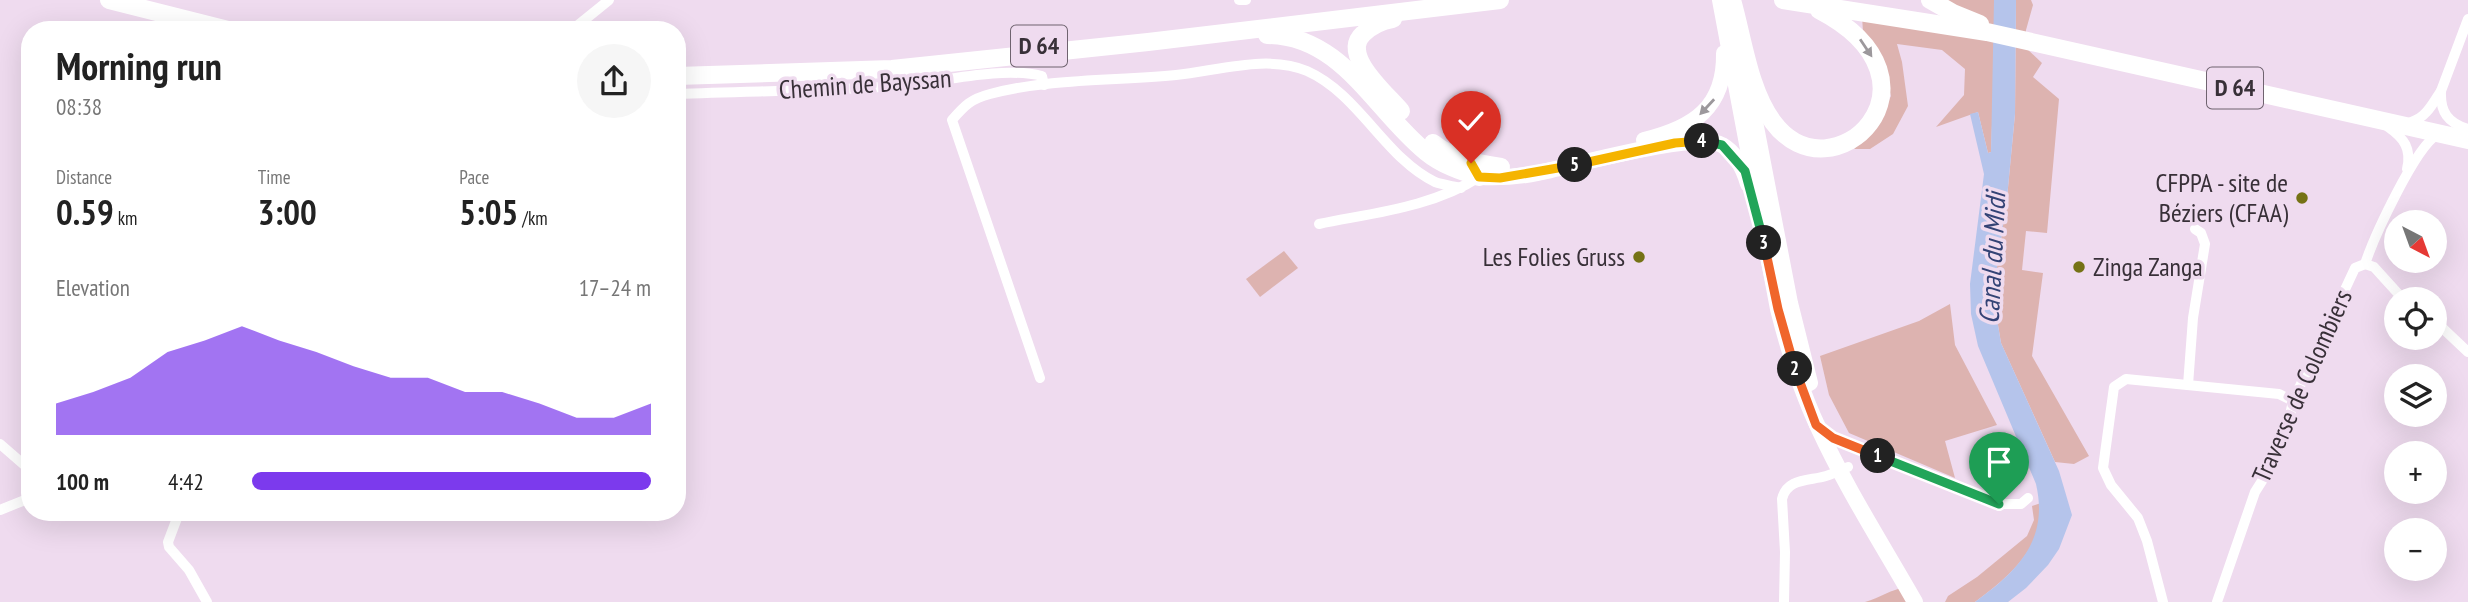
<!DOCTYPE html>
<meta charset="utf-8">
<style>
:root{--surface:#fff;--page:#f6f6f6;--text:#222;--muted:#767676;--accent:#7c3aed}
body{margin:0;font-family:"PT Sans Narrow",sans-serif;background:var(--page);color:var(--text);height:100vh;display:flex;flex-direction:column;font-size:26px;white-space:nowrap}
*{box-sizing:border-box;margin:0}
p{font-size:23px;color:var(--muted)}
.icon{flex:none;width:38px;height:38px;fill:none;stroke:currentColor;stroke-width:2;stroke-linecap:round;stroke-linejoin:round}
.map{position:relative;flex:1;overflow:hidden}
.side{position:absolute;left:21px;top:21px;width:665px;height:500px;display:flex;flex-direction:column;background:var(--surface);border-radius:28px;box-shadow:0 7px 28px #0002}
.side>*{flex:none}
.needle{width:46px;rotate:139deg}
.tools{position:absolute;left:2384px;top:210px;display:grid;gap:14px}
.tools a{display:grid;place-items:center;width:63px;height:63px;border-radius:50%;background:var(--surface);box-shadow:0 7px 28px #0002;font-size:35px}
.pin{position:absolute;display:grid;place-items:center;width:60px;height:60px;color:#fff;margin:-72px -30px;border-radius:50% 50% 50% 0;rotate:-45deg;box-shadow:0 0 7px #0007}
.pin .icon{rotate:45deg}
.km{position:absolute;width:35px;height:35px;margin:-18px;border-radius:50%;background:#222;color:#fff;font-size:19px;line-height:35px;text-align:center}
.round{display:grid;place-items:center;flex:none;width:74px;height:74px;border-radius:37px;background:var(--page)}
.summary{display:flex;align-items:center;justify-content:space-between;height:119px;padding:0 35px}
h1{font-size:38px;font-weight:800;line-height:52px}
.metrics{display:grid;grid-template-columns:repeat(3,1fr);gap:10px;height:119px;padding:7px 35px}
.metrics div{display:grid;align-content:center}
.metrics b{font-size:35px;font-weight:800}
.metrics small{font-size:19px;font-weight:400}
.metrics p{font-size:19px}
.chart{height:196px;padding:14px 35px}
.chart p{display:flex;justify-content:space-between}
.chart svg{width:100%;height:126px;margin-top:7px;fill:var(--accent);opacity:.7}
ul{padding:0 35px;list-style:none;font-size:23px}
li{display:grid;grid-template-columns:112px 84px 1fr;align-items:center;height:52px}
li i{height:18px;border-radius:9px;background:var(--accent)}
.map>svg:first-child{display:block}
.green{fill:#ddb3b0}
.water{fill:#b5c4eb}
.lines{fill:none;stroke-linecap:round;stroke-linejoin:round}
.street{stroke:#fff;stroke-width:10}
.primary{stroke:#fff;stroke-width:16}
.highway{stroke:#fff;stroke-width:18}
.oneway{fill:#9c989c}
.split-1-casing{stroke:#fff;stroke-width:14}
.split-2-casing{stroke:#fff;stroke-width:14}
.split-3-casing{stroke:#fff;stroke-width:14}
.split-4-casing{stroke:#fff;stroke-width:14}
.split-5-casing{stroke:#fff;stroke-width:14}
.split-6-casing{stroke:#fff;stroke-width:14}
.split-1{stroke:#22a559;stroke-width:9}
.split-2{stroke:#f0652b;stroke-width:9}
.split-3{stroke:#f0652b;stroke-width:9}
.split-4{stroke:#22a559;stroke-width:9}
.split-5{stroke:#f5b400;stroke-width:9}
.split-6{stroke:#f5b400;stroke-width:9}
.poi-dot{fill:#757215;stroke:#efdbef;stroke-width:2.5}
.labels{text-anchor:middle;stroke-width:7;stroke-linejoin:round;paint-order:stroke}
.shield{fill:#efdbef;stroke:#6f636f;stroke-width:2}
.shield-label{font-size:24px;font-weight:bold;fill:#383038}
.street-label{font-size:26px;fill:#383038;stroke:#efdbef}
.poi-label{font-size:26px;fill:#383038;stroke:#efdbef;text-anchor:end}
.water-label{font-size:28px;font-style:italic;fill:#334375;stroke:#efdbef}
</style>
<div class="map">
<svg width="2468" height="602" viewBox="0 0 2468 602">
<rect width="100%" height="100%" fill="#efdbef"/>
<g class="green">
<polygon points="1930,0 1994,0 1995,27"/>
<polygon points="2016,0 2031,0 2033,5 2026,30 2025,47 2042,63 2033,77 2059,99 2047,233 2026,231 2022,270 2043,273 2032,356 2089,456 2074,464 2055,462 2001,343 1993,295 2007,198 2015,114"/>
<polygon points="1862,16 1987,32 1995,43 1991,152 1988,153 1978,112 1936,127 1964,95 1965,69 1942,50 1897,44 1902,62 1908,106 1893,134 1870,149 1854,149 1877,124 1891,96 1882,64 1863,32"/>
<polygon points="1284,251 1298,268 1260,297 1246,279"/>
<polygon points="1950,304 1955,345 1997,425 1945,441 1955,478 1849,433 1829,395 1820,356 1919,321"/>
<path d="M2041 503C2040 510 2041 518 2039 525 2033 557 2000 584 1975 602H1945L1948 596 1977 577 2027 536 2034 520 2032 506Z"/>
<path d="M1907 587 1915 602H1865C1880 598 1891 589 1907 587Z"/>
</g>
<path class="water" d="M1994 0H2016L2015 114 2007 198 1993 295 2001 343 2059 471 2072 515 2059 549 2048 565 2026 588 2008 602H1975C2018 571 2049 540 2036 484L1978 346 1971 314 1970 284 1984 174 1970 114 1978 112 1988 153 1991 152Z"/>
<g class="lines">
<g class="street">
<polyline points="1239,0 1246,0"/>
<path d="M2468 19 2441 91C2440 112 2448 123 2468 129"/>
<polyline points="572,30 609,0"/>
<path d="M677 94C751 91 825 91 898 86 941 82 1001 66 1042 76L1044 85"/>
<path d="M2411 122C2426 118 2433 103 2441 91"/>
<path d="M2388 127C2404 138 2412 149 2407 169"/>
<path d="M1319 224C1372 213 1433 207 1479 177"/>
<polyline points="2365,264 2374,267 2403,299"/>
<polyline points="2434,320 2468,352"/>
<path d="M1040 378 952 120C965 105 971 99 990 94 1050 78 1115 81 1176 75 1217 71 1268 54 1307 71 1359 94 1385 158 1435 182 1443 185 1453 186 1461 188"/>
<polyline points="2188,385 2193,318 2205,244 2201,233 2195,229"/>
<polyline points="1822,429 1833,438 1999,504 2021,504 2028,498"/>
<polyline points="0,444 30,470"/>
<polyline points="0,510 30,498"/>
<polyline points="179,513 168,542 169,547 189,570 207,602"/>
<path d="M1784 602 1785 552 1782 499C1787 478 1809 481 1826 476 1833 474 1841 470 1848 467"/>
<polyline points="2163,602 2147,541 2138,518 2111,485 2103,468 2114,387 2126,379 2279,394 2293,401"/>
<path d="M2217 602 2255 492 2274 462 2286 433 2293 401 2355 268 2365 264C2374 237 2415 147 2438 134"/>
</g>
<g class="primary">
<path d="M1720 0 1778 309C1788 349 1800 389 1818 427 1846 488 1882 544 1915 602"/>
<polyline points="1747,80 1790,303 1810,383"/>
<path d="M1644 140C1694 128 1725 107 1724 53"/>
<path d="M1479 177C1499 178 1518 177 1538 173 1573 166 1695 131 1722 145 1736 153 1744 170 1748 184"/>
</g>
<g class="highway">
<polyline points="109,0 228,30"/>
<path d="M1732 0C1743 38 1749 90 1773 122 1832 202 1957 82 1819 10"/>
<polyline points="1783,0 1987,32 2468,140"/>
<polyline points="1930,0 1953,13 1980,24"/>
<path d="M1393 19C1382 21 1371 26 1363 34 1340 55 1387 94 1401 111"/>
<path d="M1267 35C1342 35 1375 111 1426 152 1442 165 1460 171 1479 177"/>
<polyline points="677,76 892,69 1148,42 1500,0"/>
<path d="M1433 143C1453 159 1476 163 1501 167"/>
</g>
</g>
<defs><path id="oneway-solid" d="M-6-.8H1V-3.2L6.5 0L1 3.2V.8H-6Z" transform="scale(1.75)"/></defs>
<g class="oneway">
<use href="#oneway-solid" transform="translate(1866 48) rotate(56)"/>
<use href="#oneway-solid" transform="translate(1707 107) rotate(133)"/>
</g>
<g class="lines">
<g class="split-1-casing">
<polyline id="split-1" points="1878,456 1999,504"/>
</g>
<g class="split-2-casing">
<polyline id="split-2" points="1795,369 1816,425 1833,438 1878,456"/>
</g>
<g class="split-3-casing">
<polyline id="split-3" points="1764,243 1778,309 1795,369"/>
</g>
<g class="split-4-casing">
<polyline id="split-4" points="1702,141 1722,145 1745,171 1764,243"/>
</g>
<g class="split-5-casing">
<polyline id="split-5" points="1575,165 1675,143 1702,141"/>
</g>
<g class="split-6-casing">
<polyline id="split-6" points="1471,163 1479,177 1500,178 1575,165"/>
</g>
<use href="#split-1" class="split-1"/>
<use href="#split-2" class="split-2"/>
<use href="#split-3" class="split-3"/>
<use href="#split-4" class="split-4"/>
<use href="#split-5" class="split-5"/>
<use href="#split-6" class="split-6"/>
</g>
<g class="poi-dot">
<circle cx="2302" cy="198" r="7"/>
<circle cx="1639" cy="257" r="7"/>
<circle cx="2079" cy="267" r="7"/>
</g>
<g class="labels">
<g class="shield">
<rect x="1011" y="25.5" width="56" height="41" rx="5"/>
<rect x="2207" y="67.5" width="56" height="41" rx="5"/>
</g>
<g class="shield-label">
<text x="1039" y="54">D 64</text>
<text x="2235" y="96">D 64</text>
</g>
<g class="street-label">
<text transform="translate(865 84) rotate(-4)" y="9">Chemin de Bayssan</text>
<text transform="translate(2302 386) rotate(-66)" y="9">Traverse de Colombiers</text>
</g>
<g class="poi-label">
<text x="2288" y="192">CFPPA - site de<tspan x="2288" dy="30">Béziers (CFAA)</tspan></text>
<text x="1625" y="266">Les Folies Gruss</text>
<text x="2093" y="276" text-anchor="start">Zinga Zanga</text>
</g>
<g class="water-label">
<text transform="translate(1992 258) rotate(-87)" y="10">Canal du Midi</text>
</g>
</g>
</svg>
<div class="tools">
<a><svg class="needle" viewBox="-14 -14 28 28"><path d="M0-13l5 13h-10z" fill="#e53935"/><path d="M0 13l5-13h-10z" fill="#767676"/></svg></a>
<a><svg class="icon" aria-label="locate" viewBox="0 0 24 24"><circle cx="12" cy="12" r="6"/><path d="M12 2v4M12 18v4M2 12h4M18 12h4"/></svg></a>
<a><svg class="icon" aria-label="layers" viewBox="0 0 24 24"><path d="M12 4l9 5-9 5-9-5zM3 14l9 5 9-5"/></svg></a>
<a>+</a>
<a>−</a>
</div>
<div class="pin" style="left:1999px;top:504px;background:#1e9e55"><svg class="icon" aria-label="arrive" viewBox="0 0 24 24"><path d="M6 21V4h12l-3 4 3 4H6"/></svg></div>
<div class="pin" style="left:1471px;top:163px;background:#d93025"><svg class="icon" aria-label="check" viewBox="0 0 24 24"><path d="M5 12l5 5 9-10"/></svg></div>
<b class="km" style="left:1878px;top:456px">1</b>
<b class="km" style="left:1795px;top:369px">2</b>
<b class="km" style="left:1764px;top:243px">3</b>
<b class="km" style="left:1702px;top:141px">4</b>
<b class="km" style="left:1575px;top:165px">5</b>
<section class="side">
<div class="summary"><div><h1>Morning run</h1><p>08:38</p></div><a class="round"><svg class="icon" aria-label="share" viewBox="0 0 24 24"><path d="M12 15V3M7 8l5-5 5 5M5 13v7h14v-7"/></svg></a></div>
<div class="metrics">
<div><p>Distance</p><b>0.59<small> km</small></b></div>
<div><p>Time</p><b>3:00</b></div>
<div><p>Pace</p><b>5:05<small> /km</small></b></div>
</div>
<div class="chart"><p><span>Elevation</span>17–24 m</p>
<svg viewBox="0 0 160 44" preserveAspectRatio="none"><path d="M0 44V33L10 29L20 24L30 15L40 11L50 6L60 11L70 15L80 20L90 24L100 24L110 29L120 29L130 33L140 38L150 38L160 33V44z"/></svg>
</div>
<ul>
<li><b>100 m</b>4:42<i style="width:100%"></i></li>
</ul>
</section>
</div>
